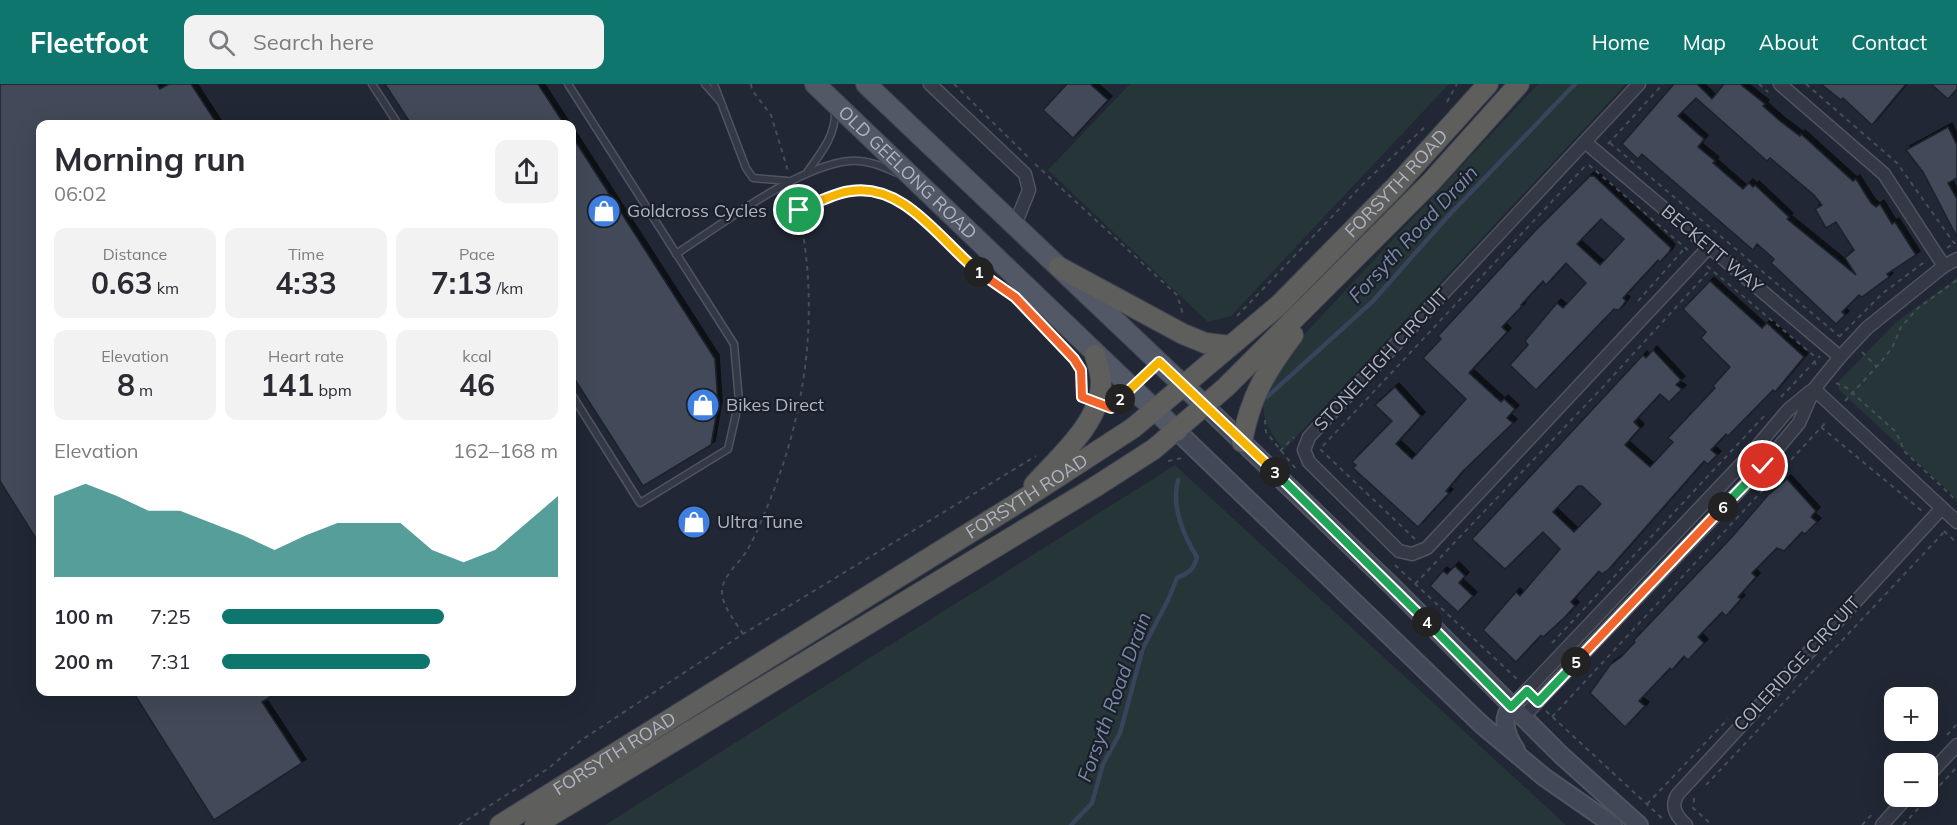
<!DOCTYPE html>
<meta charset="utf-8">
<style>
:root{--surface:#fff;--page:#f2f2f3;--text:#2b2b33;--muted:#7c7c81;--accent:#0f766e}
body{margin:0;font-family:Mulish,sans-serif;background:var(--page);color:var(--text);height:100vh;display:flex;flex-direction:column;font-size:22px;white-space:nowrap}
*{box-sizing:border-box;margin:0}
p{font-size:20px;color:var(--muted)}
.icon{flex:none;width:33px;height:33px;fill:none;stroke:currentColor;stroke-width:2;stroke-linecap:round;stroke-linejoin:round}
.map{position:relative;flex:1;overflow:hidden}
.side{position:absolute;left:36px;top:36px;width:540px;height:576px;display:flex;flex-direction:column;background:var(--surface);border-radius:12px;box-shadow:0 6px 24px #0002}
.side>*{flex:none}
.controls{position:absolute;left:1884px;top:603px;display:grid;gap:12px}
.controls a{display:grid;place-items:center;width:54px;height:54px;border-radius:12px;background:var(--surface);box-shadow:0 6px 24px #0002;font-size:30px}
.pin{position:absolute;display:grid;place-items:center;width:51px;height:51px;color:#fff;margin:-26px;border:3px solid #fff;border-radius:50%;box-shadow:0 2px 6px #0007}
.km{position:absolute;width:30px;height:30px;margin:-15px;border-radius:50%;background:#222;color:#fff;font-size:16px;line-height:30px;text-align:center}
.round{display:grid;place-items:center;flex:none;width:63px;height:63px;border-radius:12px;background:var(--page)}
.summary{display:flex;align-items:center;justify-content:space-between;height:102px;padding:0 18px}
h1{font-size:33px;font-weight:700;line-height:45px}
.figures{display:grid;grid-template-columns:repeat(3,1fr);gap:9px;height:102px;padding:6px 18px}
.figures div{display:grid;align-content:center;border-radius:12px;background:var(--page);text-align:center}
.figures b{font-size:30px;font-weight:700}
.figures small{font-size:16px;font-weight:400}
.figures p{font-size:16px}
.chart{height:168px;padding:12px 18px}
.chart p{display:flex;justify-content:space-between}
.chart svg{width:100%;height:108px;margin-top:6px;fill:var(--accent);opacity:.7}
ul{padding:0 18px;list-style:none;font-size:20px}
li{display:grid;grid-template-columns:96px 72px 1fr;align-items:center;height:45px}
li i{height:15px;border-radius:8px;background:var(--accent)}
header{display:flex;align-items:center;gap:36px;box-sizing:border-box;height:84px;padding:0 30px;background:var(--accent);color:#fff}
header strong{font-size:28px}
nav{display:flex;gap:33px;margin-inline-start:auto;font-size:21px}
.search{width:420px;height:54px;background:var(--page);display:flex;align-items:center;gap:15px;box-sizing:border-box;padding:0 21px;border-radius:12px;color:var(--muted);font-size:22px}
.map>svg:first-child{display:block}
.green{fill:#263538}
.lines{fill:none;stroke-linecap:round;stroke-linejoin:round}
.stream{stroke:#38435c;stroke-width:4.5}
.building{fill:#434a59;stroke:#1c212c;stroke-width:1.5;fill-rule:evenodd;filter:url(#shadow)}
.service-casing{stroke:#4f5460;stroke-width:9}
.minor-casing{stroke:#4f5460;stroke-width:15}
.secondary-casing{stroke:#4f5460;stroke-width:20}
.primary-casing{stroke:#3e434f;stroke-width:22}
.trunk-casing{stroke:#3f4450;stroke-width:22}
.path{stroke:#435055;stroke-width:2;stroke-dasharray:4.5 4.5;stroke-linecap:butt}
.service{stroke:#353945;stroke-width:6}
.minor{stroke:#353945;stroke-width:12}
.secondary{stroke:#434858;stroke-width:16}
.primary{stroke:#525865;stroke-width:20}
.trunk{stroke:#5e5e5c;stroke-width:20}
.split-1-casing{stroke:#fff;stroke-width:12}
.split-2-casing{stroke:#fff;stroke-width:12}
.split-3-casing{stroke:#fff;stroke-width:12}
.split-4-casing{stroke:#fff;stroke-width:12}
.split-5-casing{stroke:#fff;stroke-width:12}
.split-6-casing{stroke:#fff;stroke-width:12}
.split-7-casing{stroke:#fff;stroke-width:12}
.split-1{stroke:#f5b400;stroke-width:8}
.split-2{stroke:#f0652b;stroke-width:8}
.split-3{stroke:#f5b400;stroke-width:8}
.split-4{stroke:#22a559;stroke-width:8}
.split-5{stroke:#22a559;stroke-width:8}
.split-6{stroke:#f0652b;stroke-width:8}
.split-7{stroke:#22a559;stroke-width:8}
.labels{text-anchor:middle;stroke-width:4.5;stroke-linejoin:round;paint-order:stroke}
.street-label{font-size:18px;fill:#afb4c2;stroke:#1a1f2a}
.poi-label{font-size:18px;fill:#afb4c2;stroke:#1a1f2a;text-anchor:start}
.water-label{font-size:20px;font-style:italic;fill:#7a88a8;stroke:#1a1f2a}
</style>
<header>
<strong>Fleetfoot</strong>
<div class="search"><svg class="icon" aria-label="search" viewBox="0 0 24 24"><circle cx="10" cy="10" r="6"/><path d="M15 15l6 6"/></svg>Search here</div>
<nav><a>Home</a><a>Map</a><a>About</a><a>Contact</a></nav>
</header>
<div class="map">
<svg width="1957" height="741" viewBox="0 0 1957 741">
<defs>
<filter id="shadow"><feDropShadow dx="4" dy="-4" stdDeviation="0" flood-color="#0009"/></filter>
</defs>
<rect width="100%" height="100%" fill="#212734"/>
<g class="green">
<polygon points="1130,0 1449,0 1231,232 1208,238 1048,86"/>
<path d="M1538 0H1626L1284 366C1257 332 1260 321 1274 283Z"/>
<polygon points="1957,194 1957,415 1839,306 1838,298 1895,239"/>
<polygon points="1175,381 1566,741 605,741"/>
</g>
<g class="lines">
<g class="stream">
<polyline points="1267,313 1373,217 1449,131 1575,0"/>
<path d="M1071 741 1092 719 1103 680 1120 649 1143 564 1168 516 1177 494C1188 489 1194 486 1197 473 1183 451 1171 421 1178 396"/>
</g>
</g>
<g class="building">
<polygon points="0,0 157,0 160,5 169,0 191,0 217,40 40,40 40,461 0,397"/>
<polygon points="385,0 538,0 564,40 411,40"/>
<polygon points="1067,0 1090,0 1108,16 1073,54 1043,26"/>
<path d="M1674 0H1697L1712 15 1724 0H1740L1765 20 1763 22 1780 37 1800 52 1801 50 1853 97 1856 95 1871 119 1876 123 1880 120 1892 140 1895 138 1916 171 1887 190 1889 193 1862 213 1859 211 1842 228 1845 231 1836 240 1771 179 1774 175 1757 160 1753 166 1642 70 1638 75 1622 60ZM1696 14 1767 77 1770 74 1814 111 1822 121 1815 125 1826 144 1836 138 1854 166 1845 174 1856 191 1787 135 1789 133 1755 101 1753 103 1749 99 1743 105 1713 79 1715 77 1698 63 1704 55 1678 32Z"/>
<polygon points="1821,0 1906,0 1872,41 1843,14 1841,16"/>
<polygon points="1931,0 1957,0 1957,5 1948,15"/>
<polygon points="1948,43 1957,61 1957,94 1948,99 1957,115 1957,153 1923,88 1906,66"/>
<polygon points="572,52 715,275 718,321 711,361 643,402 572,291"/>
<path d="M1590 92H1594L1671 164 1669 168 1660 178 1658 176 1623 214 1626 217 1619 226 1614 225 1536 306 1510 281 1528 261 1525 257 1557 219 1563 224 1586 199 1566 179 1546 201 1543 197 1521 221 1522 222 1502 243 1507 248 1469 289 1501 318 1504 315 1515 325 1507 334 1513 339 1462 388 1446 407 1449 409 1418 443 1353 384 1356 381 1352 378 1392 337 1375 321 1395 303 1421 332 1396 360 1412 375 1466 315 1423 274 1441 255 1438 252 1535 147ZM1601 135 1624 155 1600 181 1577 160Z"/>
<path d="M1710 197 1762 244 1767 239 1804 273 1775 308 1773 306 1728 352 1726 350 1711 366 1717 371 1708 380 1704 377 1609 485 1602 490 1599 487 1571 518 1575 522 1564 534 1543 553 1541 551 1516 578 1483 546 1516 508 1520 512 1560 465 1543 448 1505 485 1472 455 1643 271 1646 274 1653 266 1681 296 1676 301 1682 305 1669 318 1660 310 1634 338 1640 344 1625 361 1650 383 1673 358 1668 354 1715 304 1713 302 1730 283 1701 254 1706 248 1683 225ZM1578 402H1582L1601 420 1574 448 1553 428Z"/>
<polygon points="1787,395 1816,427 1811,433 1817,438 1805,450 1802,448 1784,467 1777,464 1752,489 1756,493 1738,513 1741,515 1726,532 1722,528 1698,553 1704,559 1688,576 1684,572 1672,586 1670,584 1639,617 1645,622 1625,643 1590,609 1610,581 1621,573 1635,558 1634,556 1732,453 1768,411"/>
<polygon points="1455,482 1465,492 1459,499 1473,512 1458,528 1430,502 1443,487 1447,490"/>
<polygon points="133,608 278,608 262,618 302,679 214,736"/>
</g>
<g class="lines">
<g class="service-casing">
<g id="service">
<polyline points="372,0 398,40"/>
<polyline points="568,0 734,260 739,317 728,365 640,419 572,311"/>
<polyline points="705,0 720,17"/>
<polyline points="714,0 746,84 753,94 788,97"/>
<path d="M808 87C821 69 836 51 835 27"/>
<path d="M676 170C721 141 798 82 849 77 865 75 882 82 897 89"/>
</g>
</g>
<g class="minor-casing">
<g id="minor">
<polyline points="930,0 1025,90 1029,106 1015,141"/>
<polyline points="1639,0 1309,353 1304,366 1309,378 1399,467 1412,470 1427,464 1709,163"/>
<polyline points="1780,0 1884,90 1944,182"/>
<polyline points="1585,58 1840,273"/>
<polyline points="1814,305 1957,438"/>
<polyline points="1511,623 1750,371 1788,326 1811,307"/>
<polyline points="1522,634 1763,382 1799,339 1814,305 1840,273 1867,244 1944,182 1957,175"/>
<polyline points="1928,692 1957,661"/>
<path d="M1686 741C1676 732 1670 722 1678 710L1942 424"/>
<polyline points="1882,741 1908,712"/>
</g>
</g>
<g class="secondary-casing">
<g id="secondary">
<polyline points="1205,322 1391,501 1561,671 1639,741"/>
<polyline points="1177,347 1482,641 1544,693 1613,741"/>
<path d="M1511 623C1500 637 1507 653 1516 666"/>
</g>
</g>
<g class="primary-casing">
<g id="primary">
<path id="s1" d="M815 0 1177 347"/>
<polyline points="866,0 1205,322"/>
</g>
</g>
<g class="trunk-casing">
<g id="trunk">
<polyline points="1059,183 1183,250 1205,259 1230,262"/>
<path d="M1242 358C1250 313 1266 287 1293 251"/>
<path d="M1034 401C1059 373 1101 338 1101 298 1101 289 1097 279 1095 271"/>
<path id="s2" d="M500 741 1016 420 1133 344 1279 221 1396 102 1488 0"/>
<polyline points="535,741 1095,403 1154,365 1226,303 1431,98 1519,0"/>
</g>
</g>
<g class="path">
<polyline points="751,0 752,6 771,31 788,87"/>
<polyline points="954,0 1031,76"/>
<polyline points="1759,0 1768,8"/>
<polyline points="1806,0 1897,79 1954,159 1957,158"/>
<polyline points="1447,18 1457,0"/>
<polyline points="1610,59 1839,252"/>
<polyline points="1608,60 1663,0"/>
<polyline points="1035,80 1177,211 1183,230"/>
<polyline points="1589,81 1689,167"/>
<polyline points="799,126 848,107 865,106 896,114 958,172 1005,207"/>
<polyline points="1947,164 1954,159"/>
<polyline points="1707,182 1813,271 1816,282"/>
<polyline points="1638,217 1685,164"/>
<polyline points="1237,232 1367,96 1425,43"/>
<polyline points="1839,253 1883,209 1927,176"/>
<polyline points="1065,265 1081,286 1083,299"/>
<polyline points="1862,268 1877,283"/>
<polyline points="1836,299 1847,304 1896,348 1905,368 1957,417"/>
<polyline points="1781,313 1820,272"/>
<polyline points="1845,317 1880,279 1892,264 1901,243 1918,224 1957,196"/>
<polyline points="1265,336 1266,348 1296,385"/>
<polyline points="1821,343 1922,427"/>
<polyline points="1280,367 1294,353"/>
<polyline points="1168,377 1182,374"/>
<polyline points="1944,447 1957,459"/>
<polyline points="1415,455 1320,365 1587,80"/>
<polyline points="1395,481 1518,596"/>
<polyline points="1415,500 1601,305 1711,185"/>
<path d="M743 550C735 537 721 521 722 506 723 492 739 479 746 468 752 458 758 446 762 435 808 331 823 218 794 107"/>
<polyline points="1552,559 1765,331"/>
<polyline points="1546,627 1665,737"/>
<polyline points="1552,633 1827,337"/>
<polyline points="1947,651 1957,640"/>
<polyline points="1706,701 1945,447"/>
<polyline points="1694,714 1693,724 1712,741"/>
<polyline points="1647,720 1728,635"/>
<polyline points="459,741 549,684 580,657 743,550 1036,372"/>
<polyline points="1862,741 1874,728"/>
<polyline points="1903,741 1957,683"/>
</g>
<use href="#service" class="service"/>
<use href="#minor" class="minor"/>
<use href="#secondary" class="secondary"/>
<use href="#primary" class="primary"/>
<use href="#trunk" class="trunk"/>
</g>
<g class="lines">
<g class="split-1-casing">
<path id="split-1" d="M799 126C815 120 833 109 851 107 905 99 941 158 979 188"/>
</g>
<g class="split-2-casing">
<polyline id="split-2" points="979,188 1015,213 1074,275 1081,286 1082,313 1111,324 1120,315"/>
</g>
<g class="split-3-casing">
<polyline id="split-3" points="1120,315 1159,278 1275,388"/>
</g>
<g class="split-4-casing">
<polyline id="split-4" points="1275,388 1427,538"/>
</g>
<g class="split-5-casing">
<polyline id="split-5" points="1427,538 1511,623 1527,607 1538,618 1576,578"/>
</g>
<g class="split-6-casing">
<polyline id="split-6" points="1576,578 1723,423"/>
</g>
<g class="split-7-casing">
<polyline id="split-7" points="1723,423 1763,382"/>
</g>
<use href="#split-1" class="split-1"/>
<use href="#split-2" class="split-2"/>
<use href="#split-3" class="split-3"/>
<use href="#split-4" class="split-4"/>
<use href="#split-5" class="split-5"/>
<use href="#split-6" class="split-6"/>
<use href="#split-7" class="split-7"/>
</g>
<defs>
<g id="shop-disc" transform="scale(1.725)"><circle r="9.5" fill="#3f7fe0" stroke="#1a1f2a"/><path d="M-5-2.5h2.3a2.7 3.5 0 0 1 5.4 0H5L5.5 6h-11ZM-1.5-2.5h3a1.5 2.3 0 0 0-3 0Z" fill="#fff"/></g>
</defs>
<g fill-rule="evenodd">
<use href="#shop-disc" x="604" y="127"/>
<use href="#shop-disc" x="703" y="321"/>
<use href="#shop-disc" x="694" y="438"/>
</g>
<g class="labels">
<g class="street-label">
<text dy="6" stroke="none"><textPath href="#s1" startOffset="128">OLD GEELONG ROAD</textPath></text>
<text dy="6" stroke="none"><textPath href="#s2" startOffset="1107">FORSYTH ROAD</textPath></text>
<text transform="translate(1712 165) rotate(40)" y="6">BECKETT WAY</text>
<text transform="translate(1381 276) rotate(-47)" y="6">STONELEIGH CIRCUIT</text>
<text dy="6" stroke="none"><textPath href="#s2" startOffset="621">FORSYTH ROAD</textPath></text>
<text transform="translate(1797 580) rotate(-47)" y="6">COLERIDGE CIRCUIT</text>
<text dy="6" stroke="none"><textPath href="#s2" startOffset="135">FORSYTH ROAD</textPath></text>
</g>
<g class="poi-label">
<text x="627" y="133">Goldcross Cycles</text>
<text x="726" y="327">Bikes Direct</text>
<text x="717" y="444">Ultra Tune</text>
</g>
<g class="water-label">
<text transform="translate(1413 150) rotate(-47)" y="7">Forsyth Road Drain</text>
<text transform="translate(1114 613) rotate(-70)" y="7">Forsyth Road Drain</text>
</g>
</g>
</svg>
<div class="controls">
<a>+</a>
<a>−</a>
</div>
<div class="pin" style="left:799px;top:126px;background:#1e9e55"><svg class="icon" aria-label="arrive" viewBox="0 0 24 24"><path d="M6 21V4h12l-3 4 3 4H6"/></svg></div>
<div class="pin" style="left:1763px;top:382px;background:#d93025"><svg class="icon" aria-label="check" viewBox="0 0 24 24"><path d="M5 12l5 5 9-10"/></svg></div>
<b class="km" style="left:979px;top:188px">1</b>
<b class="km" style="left:1120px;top:315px">2</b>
<b class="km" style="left:1275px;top:388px">3</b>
<b class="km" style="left:1427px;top:538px">4</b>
<b class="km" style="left:1576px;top:578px">5</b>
<b class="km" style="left:1723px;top:423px">6</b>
<section class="side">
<div class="summary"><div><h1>Morning run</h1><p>06:02</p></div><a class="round"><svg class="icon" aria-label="share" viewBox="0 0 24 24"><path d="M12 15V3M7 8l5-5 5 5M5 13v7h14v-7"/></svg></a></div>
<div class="figures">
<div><p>Distance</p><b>0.63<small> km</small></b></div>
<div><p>Time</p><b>4:33</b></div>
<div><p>Pace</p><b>7:13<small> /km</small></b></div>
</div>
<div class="figures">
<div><p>Elevation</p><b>8<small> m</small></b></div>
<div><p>Heart rate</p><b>141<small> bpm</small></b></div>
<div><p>kcal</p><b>46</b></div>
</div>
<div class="chart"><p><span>Elevation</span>162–168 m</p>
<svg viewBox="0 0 160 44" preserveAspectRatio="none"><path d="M0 44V11L10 6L20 11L30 17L40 17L50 22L60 27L70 33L80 27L90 22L100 22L110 22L120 33L130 38L140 33L150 22L160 11V44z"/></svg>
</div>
<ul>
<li><b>100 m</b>7:25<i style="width:66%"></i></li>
<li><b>200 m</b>7:31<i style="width:62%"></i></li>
</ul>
</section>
</div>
